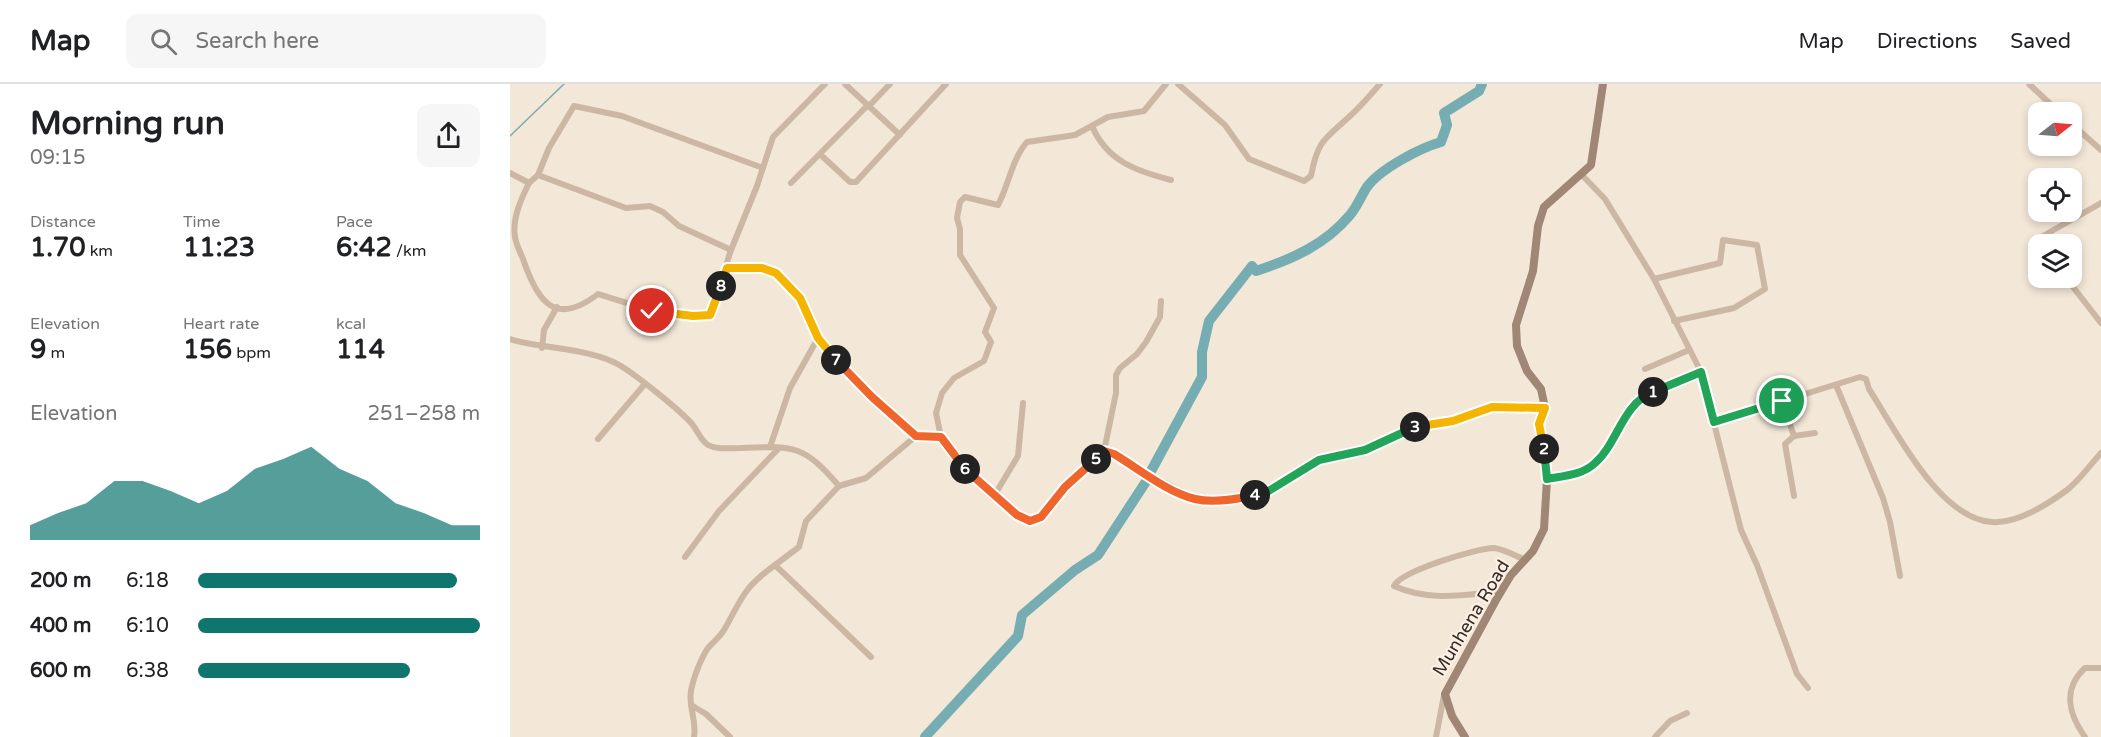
<!DOCTYPE html>
<meta charset="utf-8">
<style>
:root{--surface:#fff;--page:#f6f6f6;--text:#202124;--muted:#757577;--line:#e0e0e0;--accent:#0f766e}
body{margin:0;font-family:"Varela Round",sans-serif;background:var(--page);color:var(--text);height:100vh;display:flex;flex-direction:column;font-size:22px;white-space:nowrap}
*{box-sizing:border-box;margin:0}
p{font-size:20px;color:var(--muted)}
.icon{flex:none;width:33px;height:33px;fill:none;stroke:currentColor;stroke-width:2;stroke-linecap:round;stroke-linejoin:round}
.map{position:relative;flex:1;overflow:hidden}
.side{display:flex;flex-direction:column;background:var(--surface);width:510px}
.side>*{flex:none}
.needle{width:39px;rotate:73deg}
.buttons{position:absolute;left:1518px;top:18px;display:grid;gap:12px}
.buttons a{display:grid;place-items:center;width:54px;height:54px;border-radius:12px;background:var(--surface);box-shadow:0 3px 9px #0003;font-size:30px}
.pin{position:absolute;display:grid;place-items:center;width:51px;height:51px;color:#fff;margin:-26px;border:3px solid #fff;border-radius:50%;box-shadow:0 2px 6px #0007}
.km{position:absolute;width:30px;height:30px;margin:-15px;border-radius:50%;background:#222;color:#fff;font-size:16px;line-height:30px;text-align:center}
.round{display:grid;place-items:center;flex:none;width:63px;height:63px;border-radius:12px;background:var(--page)}
.summary{display:flex;align-items:center;justify-content:space-between;height:102px;padding:0 30px}
h1{font-size:33px;font-weight:700;line-height:45px}
.figures{display:grid;grid-template-columns:repeat(3,1fr);gap:9px;height:102px;padding:6px 30px}
.figures div{display:grid;align-content:center}
.figures b{font-size:26px;font-weight:700}
.figures small{font-size:16px;font-weight:400}
.figures p{font-size:16px}
.chart{height:168px;padding:12px 30px}
.chart p{display:flex;justify-content:space-between}
.chart svg{width:100%;height:108px;margin-top:6px;fill:var(--accent);opacity:.7}
ul{padding:0 30px;list-style:none;font-size:20px}
li{display:grid;grid-template-columns:96px 72px 1fr;align-items:center;height:45px}
li i{height:15px;border-radius:8px;background:var(--accent)}
header{display:flex;align-items:center;gap:36px;box-sizing:border-box;height:84px;padding:0 30px;background:var(--surface);border-bottom:2px solid var(--line)}
header strong{font-size:28px}
nav{display:flex;gap:33px;margin-inline-start:auto;font-size:21px}
.search{width:420px;height:54px;background:var(--page);display:flex;align-items:center;gap:15px;box-sizing:border-box;padding:0 21px;border-radius:12px;color:var(--muted);font-size:22px}
main{display:flex;flex:1;min-height:0}
.map>svg:first-child{display:block}
.lines{fill:none;stroke-linecap:round;stroke-linejoin:round}
.stream{stroke:#75adb2;stroke-width:1.5}
.river{stroke:#75adb2;stroke-width:10}
.street{stroke:#cbb7a3;stroke-width:6}
.secondary{stroke:#9f8675;stroke-width:8}
.split-1-casing{stroke:#fff;stroke-width:12}
.split-2-casing{stroke:#fff;stroke-width:12}
.split-3-casing{stroke:#fff;stroke-width:12}
.split-4-casing{stroke:#fff;stroke-width:12}
.split-5-casing{stroke:#fff;stroke-width:12}
.split-6-casing{stroke:#fff;stroke-width:12}
.split-7-casing{stroke:#fff;stroke-width:12}
.split-8-casing{stroke:#fff;stroke-width:12}
.split-9-casing{stroke:#fff;stroke-width:12}
.split-1{stroke:#22a559;stroke-width:8}
.split-2{stroke:#22a559;stroke-width:8}
.split-3{stroke:#f5b400;stroke-width:8}
.split-4{stroke:#22a559;stroke-width:8}
.split-5{stroke:#f0652b;stroke-width:8}
.split-6{stroke:#f0652b;stroke-width:8}
.split-7{stroke:#f0652b;stroke-width:8}
.split-8{stroke:#f5b400;stroke-width:8}
.split-9{stroke:#f5b400;stroke-width:8}
.labels{text-anchor:middle;stroke-width:4.5;stroke-linejoin:round;paint-order:stroke}
.street-label{font-size:18px;fill:#362b26;stroke:#faf1e4}
</style>
<header>
<strong>Map</strong>
<div class="search"><svg class="icon" aria-label="search" viewBox="0 0 24 24"><circle cx="10" cy="10" r="6"/><path d="M15 15l6 6"/></svg>Search here</div>
<nav><a>Map</a><a>Directions</a><a>Saved</a></nav>
</header>
<main>
<section class="side">
<div class="summary"><div><h1>Morning run</h1><p>09:15</p></div><a class="round"><svg class="icon" aria-label="share" viewBox="0 0 24 24"><path d="M12 15V3M7 8l5-5 5 5M5 13v7h14v-7"/></svg></a></div>
<div class="figures">
<div><p>Distance</p><b>1.70<small> km</small></b></div>
<div><p>Time</p><b>11:23</b></div>
<div><p>Pace</p><b>6:42<small> /km</small></b></div>
</div>
<div class="figures">
<div><p>Elevation</p><b>9<small> m</small></b></div>
<div><p>Heart rate</p><b>156<small> bpm</small></b></div>
<div><p>kcal</p><b>114</b></div>
</div>
<div class="chart"><p><span>Elevation</span>251–258 m</p>
<svg viewBox="0 0 160 44" preserveAspectRatio="none"><path d="M0 44V38L10 33L20 29L30 20L40 20L50 24L60 29L70 24L80 15L90 11L100 6L110 15L120 20L130 29L140 33L150 38L160 38V44z"/></svg>
</div>
<ul>
<li><b>200 m</b>6:18<i style="width:92%"></i></li>
<li><b>400 m</b>6:10<i style="width:100%"></i></li>
<li><b>600 m</b>6:38<i style="width:75%"></i></li>
</ul>
</section>
<div class="map">
<svg width="1591" height="653" viewBox="0 0 1591 653">
<rect width="100%" height="100%" fill="#f3e7d8"/>
<g class="lines">
<polyline class="stream" points="0,52 54,0"/>
<g class="river">
<path d="M640 389 692 293V268L699 237 742 182 746 187C782 175 815 161 840 131 847 123 851 112 857 103 870 85 910 64 931 58L937 41 934 29 969 7 972 0"/>
<polyline points="415,653 508,552 512,531 565,486 588,471 637,396"/>
</g>
<g class="street">
<polyline points="335,0 390,51"/>
<path d="M668 0 715 41 739 75 794 97 801 92C808 54 816 55 841 31 852 21 861 10 870 0"/>
<polyline points="1519,0 1549,28"/>
<polyline points="359,22 380,0"/>
<polyline points="1562,40 1591,66"/>
<path d="M582 42C597 77 626 87 661 96"/>
<polyline points="311,71 340,98 346,98 436,0"/>
<polyline points="0,89 19,99 28,91 39,64 64,22 112,32 253,84"/>
<polyline points="1071,90 1095,115 1144,195 1191,288 1231,446 1247,481 1287,590 1298,604"/>
<polyline points="28,91 116,124 140,122 153,128 169,142 221,166"/>
<path d="M19 99C11 115 2 135 5 153 6 160 10 168 13 175 27 216 44 244 88 210 125 222 161 234 200 231L221 166 247 102 263 53 315 0"/>
<polyline points="281,99 358,21"/>
<polyline points="1534,160 1533,152 1591,119"/>
<path d="M217 184H252L265 189 290 214 308 254 335 287 406 352 431 353C451 386 484 421 520 437L531 433 555 403 594 367 686 415 730 414 757 408 809 377 855 366 905 343 943 337 982 323 1035 324"/>
<polyline points="1556,194 1591,239"/>
<polyline points="1144,195 1210,179 1213,156 1247,161 1255,205 1224,224 1164,237"/>
<path d="M0 255C33 265 82 264 111 282 127 292 169 325 182 340 188 347 190 356 198 361 207 366 219 364 230 364 284 362 293 360 329 402"/>
<polyline points="32,264 34,246 47,223"/>
<polyline points="1135,285 1179,266"/>
<polyline points="1326,301 1373,414 1380,438 1390,492"/>
<polyline points="1272,317 1284,352 1305,349"/>
<path d="M1204 338 1350 293 1356 295 1359 305C1385 345 1429 435 1482 438 1507 440 1538 420 1557 406 1569 397 1580 381 1591 369"/>
<polyline points="1284,352 1275,360 1284,412"/>
<path d="M431 353 426 329 432 309 444 294 474 277 481 258 475 248 484 224 450 171V145L447 134 450 118 455 113 488 121C499 100 502 75 517 58L565 51 598 33 634 27 656 0"/>
<polyline points="88,355 134,301"/>
<polyline points="260,363 280,304 308,254"/>
<polyline points="594,367 606,309 606,291 610,284 627,270 636,258 650,233 651,217"/>
<polyline points="1037,395 1072,388 1086,379 1124,320 1136,310 1191,288"/>
<polyline points="484,412 508,372 513,319"/>
<polyline points="175,473 209,427 269,364"/>
<path d="M992 507C953 511 920 518 884 502 891 487 967 464 984 464 994 465 1006 472 1015 476"/>
<polyline points="361,573 265,481 289,463 296,437 329,402 356,394 406,352"/>
<polyline points="181,621 196,630 220,653"/>
<path d="M184 653C187 635 178 624 181 607 183 595 191 574 198 564 203 558 210 553 214 546 233 513 232 505 265 481"/>
<polyline points="926,653 934,611"/>
<polyline points="1145,653 1160,637 1177,629"/>
<path d="M1575 653C1559 631 1552 605 1575 584H1591"/>
</g>
<polyline class="secondary" points="955,653 942,632 935,610 986,516 1001,491 1023,467 1034,445 1037,395 1029,340 1035,324 1031,305 1017,287 1007,262 1006,241 1023,187 1028,142 1034,123 1081,81 1093,0"/>
</g>
<g class="lines">
<g class="split-1-casing">
<polyline id="split-1" points="1143,308 1191,288 1204,338 1272,317"/>
</g>
<g class="split-2-casing">
<path id="split-2" d="M1034 365 1037 395C1053 392 1073 391 1085 379 1108 359 1112 320 1143 308"/>
</g>
<g class="split-3-casing">
<polyline id="split-3" points="905,343 943,337 982,323 1035,324 1029,340 1034,365"/>
</g>
<g class="split-4-casing">
<polyline id="split-4" points="745,411 757,408 809,376 855,366 905,343"/>
</g>
<g class="split-5-casing">
<path id="split-5" d="M586 375 594 367 604 370C629 385 657 408 685 415 702 419 728 415 745 411"/>
</g>
<g class="split-6-casing">
<polyline id="split-6" points="455,385 507,431 520,437 531,433 555,403 586,375"/>
</g>
<g class="split-7-casing">
<polyline id="split-7" points="326,276 362,313 406,352 431,353 455,385"/>
</g>
<g class="split-8-casing">
<polyline id="split-8" points="211,202 217,184 252,184 266,189 290,214 308,254 326,276"/>
</g>
<g class="split-9-casing">
<polyline id="split-9" points="142,227 183,232 200,231 211,202"/>
</g>
<use href="#split-1" class="split-1"/>
<use href="#split-2" class="split-2"/>
<use href="#split-3" class="split-3"/>
<use href="#split-4" class="split-4"/>
<use href="#split-5" class="split-5"/>
<use href="#split-6" class="split-6"/>
<use href="#split-7" class="split-7"/>
<use href="#split-8" class="split-8"/>
<use href="#split-9" class="split-9"/>
</g>
<g class="labels">
<g class="street-label">
<text transform="translate(961 534) rotate(-59)" y="6">Munhena Road</text>
</g>
</g>
</svg>
<div class="buttons">
<a><svg class="needle" viewBox="-14 -14 28 28"><path d="M0-13l5 13h-10z" fill="#e53935"/><path d="M0 13l5-13h-10z" fill="#757577"/></svg></a>
<a><svg class="icon" aria-label="locate" viewBox="0 0 24 24"><circle cx="12" cy="12" r="6"/><path d="M12 2v4M12 18v4M2 12h4M18 12h4"/></svg></a>
<a><svg class="icon" aria-label="layers" viewBox="0 0 24 24"><path d="M12 4l9 5-9 5-9-5zM3 14l9 5 9-5"/></svg></a>
</div>
<div class="pin" style="left:1272px;top:317px;background:#1e9e55"><svg class="icon" aria-label="arrive" viewBox="0 0 24 24"><path d="M6 21V4h12l-3 4 3 4H6"/></svg></div>
<div class="pin" style="left:142px;top:227px;background:#d93025"><svg class="icon" aria-label="check" viewBox="0 0 24 24"><path d="M5 12l5 5 9-10"/></svg></div>
<b class="km" style="left:1143px;top:308px">1</b>
<b class="km" style="left:1034px;top:365px">2</b>
<b class="km" style="left:905px;top:343px">3</b>
<b class="km" style="left:745px;top:411px">4</b>
<b class="km" style="left:586px;top:375px">5</b>
<b class="km" style="left:455px;top:385px">6</b>
<b class="km" style="left:326px;top:276px">7</b>
<b class="km" style="left:211px;top:202px">8</b>
</div>
</main>
